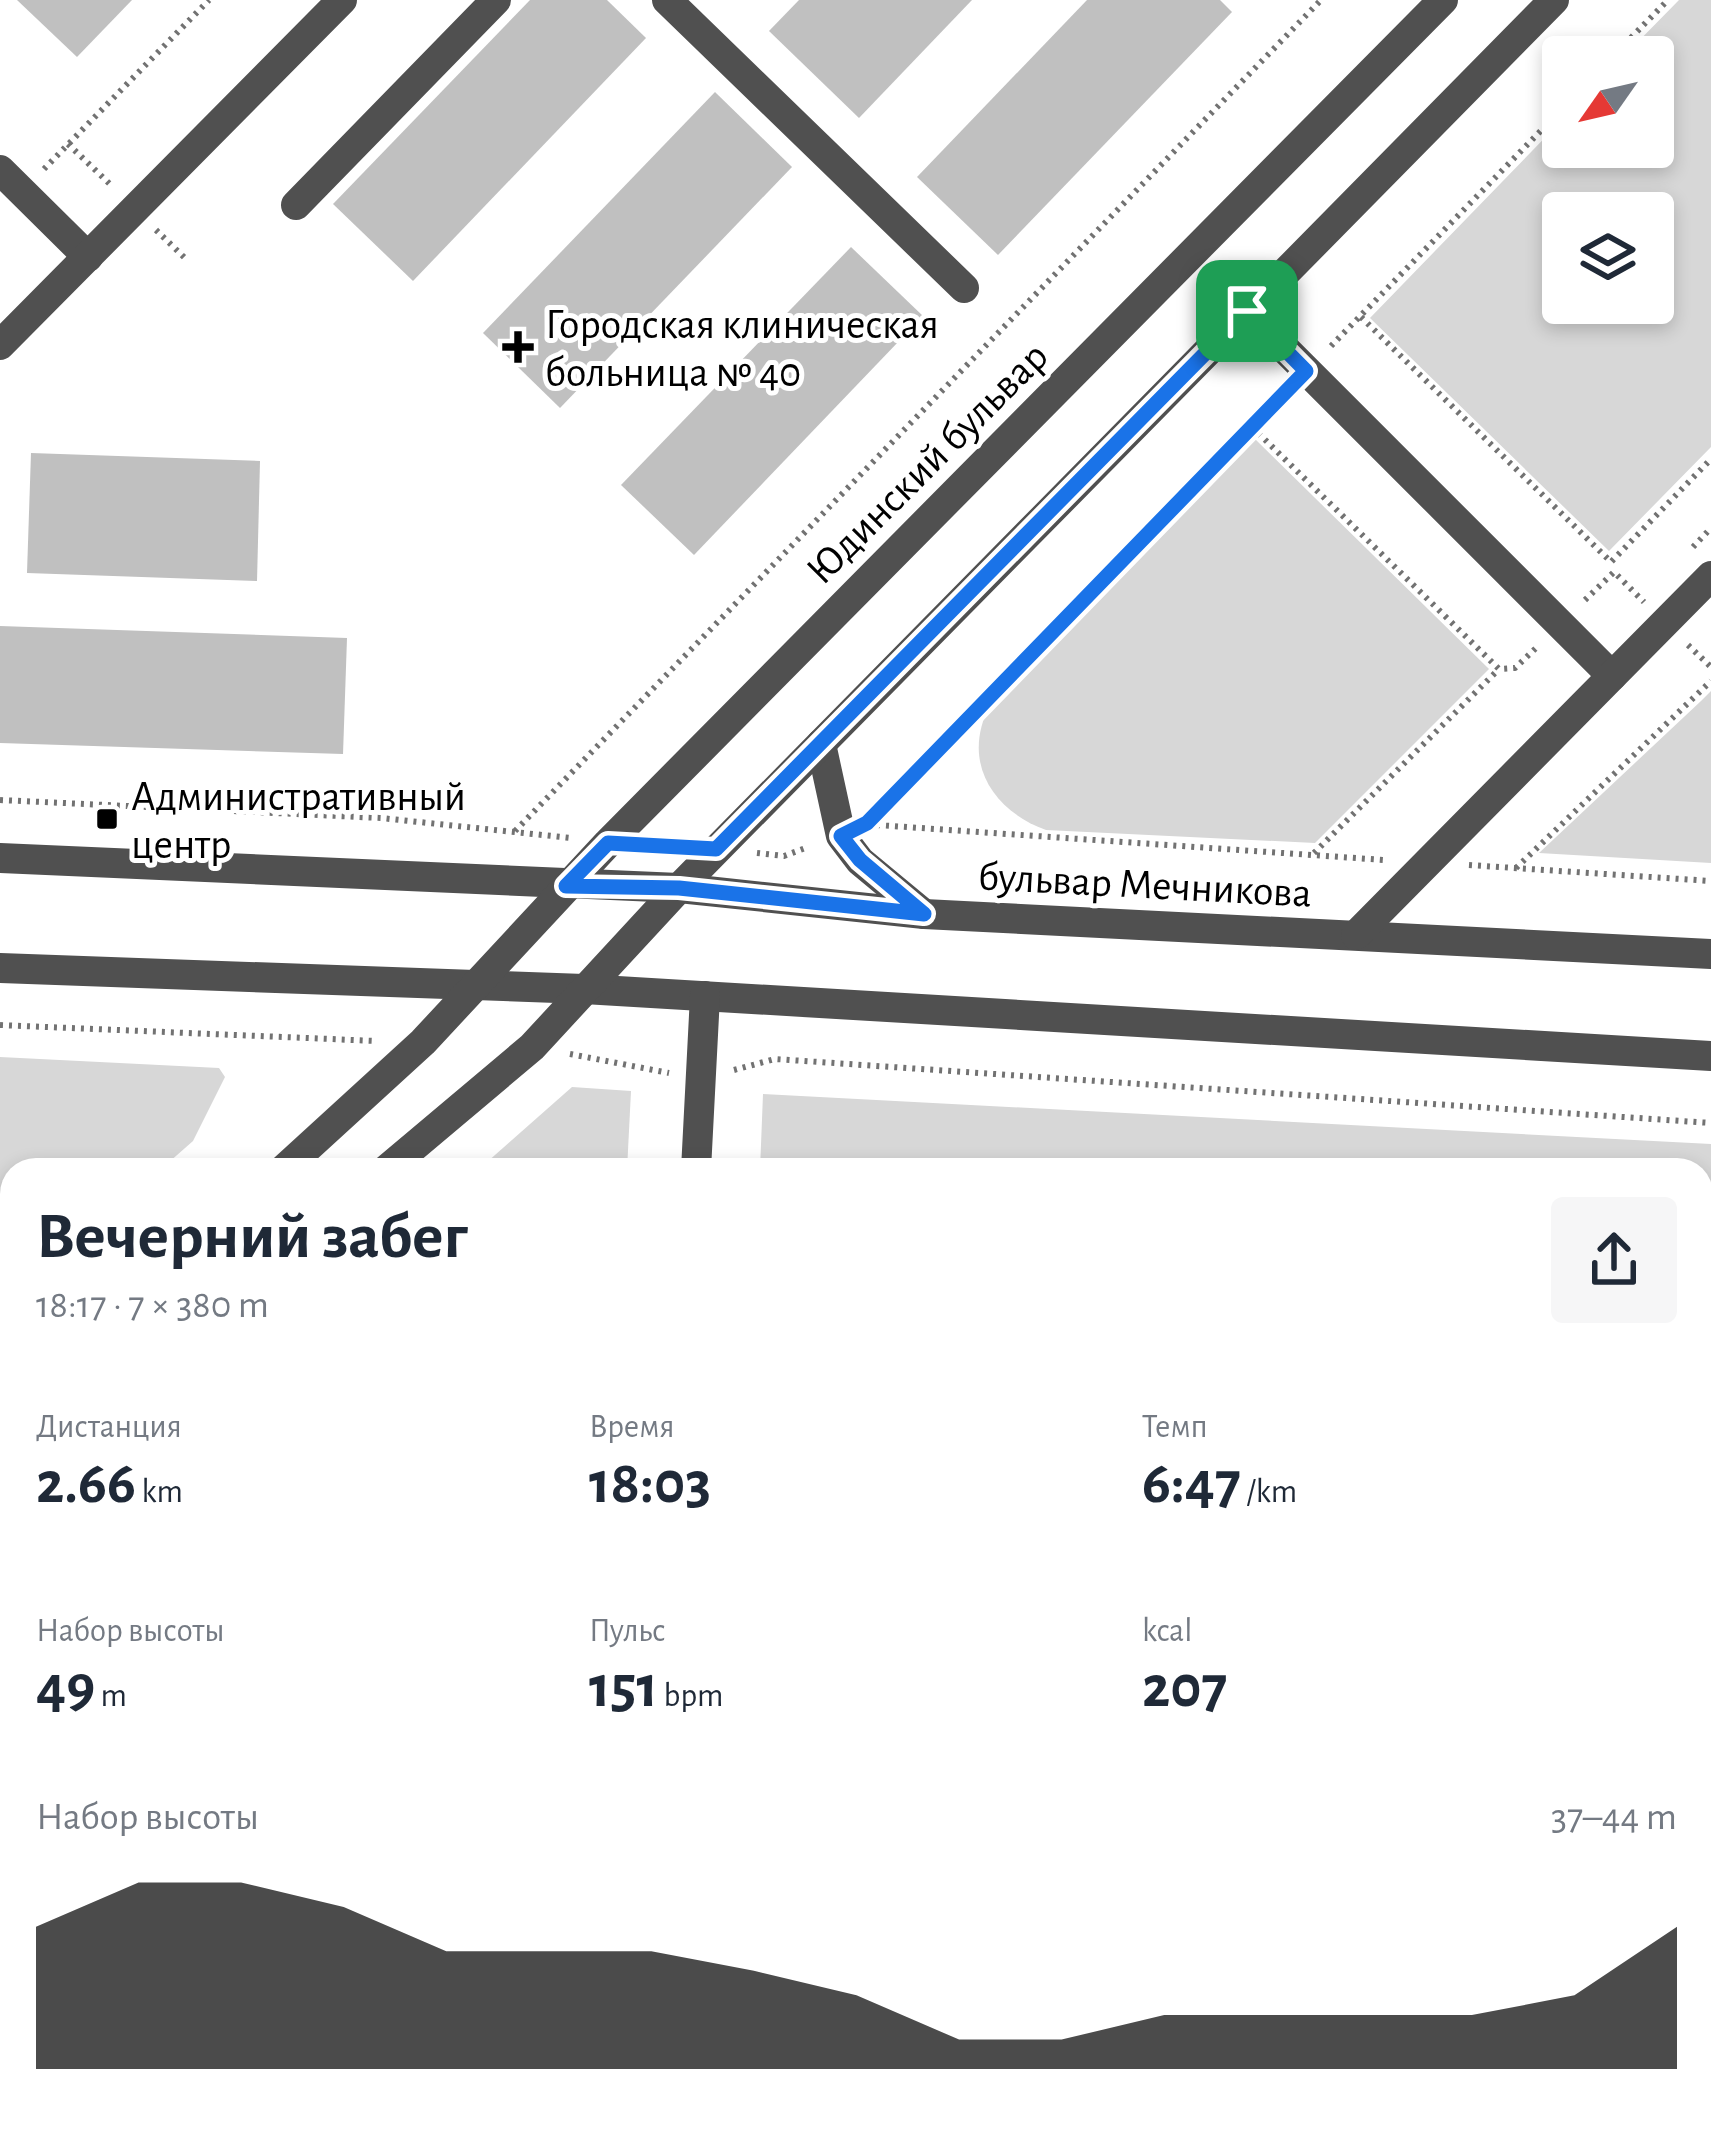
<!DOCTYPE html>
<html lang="ru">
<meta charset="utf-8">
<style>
:root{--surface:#fff;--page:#f6f6f7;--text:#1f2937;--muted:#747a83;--accent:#000}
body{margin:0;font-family:"Alegreya Sans",sans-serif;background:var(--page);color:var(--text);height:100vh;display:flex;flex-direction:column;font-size:45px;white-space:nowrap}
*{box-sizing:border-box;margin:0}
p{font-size:39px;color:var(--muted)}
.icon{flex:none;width:66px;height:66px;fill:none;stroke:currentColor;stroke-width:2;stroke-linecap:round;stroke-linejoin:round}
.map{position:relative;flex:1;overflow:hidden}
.details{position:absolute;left:0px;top:1158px;width:1713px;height:975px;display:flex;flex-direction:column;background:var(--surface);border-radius:36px 36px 0 0;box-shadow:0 6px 18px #0003}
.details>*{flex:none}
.needle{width:78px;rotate:236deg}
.controls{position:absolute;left:1542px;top:36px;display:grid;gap:24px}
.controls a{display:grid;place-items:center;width:132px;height:132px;border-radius:12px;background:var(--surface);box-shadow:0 6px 18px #0003;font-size:60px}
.pin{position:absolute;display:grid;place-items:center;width:102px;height:102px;color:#fff;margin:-51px;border-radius:24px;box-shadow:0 6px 18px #0006}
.round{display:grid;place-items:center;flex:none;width:126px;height:126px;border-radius:12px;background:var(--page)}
.headline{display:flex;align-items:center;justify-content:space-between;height:204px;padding:0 36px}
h1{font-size:66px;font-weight:600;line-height:90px}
.stats{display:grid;grid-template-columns:repeat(3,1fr);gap:18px;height:204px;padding:12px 36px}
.stats div{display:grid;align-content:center}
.stats b{font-size:60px;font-weight:600}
.stats small{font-size:33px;font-weight:400}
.stats p{font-size:33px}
.chart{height:336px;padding:24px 36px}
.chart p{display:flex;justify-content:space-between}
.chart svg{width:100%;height:216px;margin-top:12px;fill:var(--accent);opacity:.7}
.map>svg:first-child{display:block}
.green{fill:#d7d7d7;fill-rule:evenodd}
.building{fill:#c0c0c0}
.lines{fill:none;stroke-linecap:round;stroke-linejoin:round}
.minor-tunnel{stroke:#d9d9d9;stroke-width:30;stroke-dasharray:30 15;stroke-linecap:butt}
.major-tunnel{stroke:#d9d9d9;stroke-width:30;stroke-dasharray:30 15;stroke-linecap:butt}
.path{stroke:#727272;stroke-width:6;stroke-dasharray:3 6;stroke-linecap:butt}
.minor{stroke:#505050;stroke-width:30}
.route-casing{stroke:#fff;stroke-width:24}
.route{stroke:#1a73e8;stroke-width:15}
.poi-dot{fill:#000;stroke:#fff;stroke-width:4.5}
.labels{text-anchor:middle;stroke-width:10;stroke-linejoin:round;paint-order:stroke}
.poi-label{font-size:42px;fill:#000;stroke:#fff;text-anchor:start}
.street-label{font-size:42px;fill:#000;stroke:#fff}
</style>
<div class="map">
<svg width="1711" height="2131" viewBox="0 0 1711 2131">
<rect width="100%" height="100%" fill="#fff"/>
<g class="green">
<path d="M1679 0H1711V447L1609 551 1370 318 1563 119V147H1653V57H1623ZM1563 213H1653V303H1563Z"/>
<path d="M1252 436 1489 669 1315 843 1046 830C991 810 961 760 990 705Z"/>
<polygon points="1711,691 1711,863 1539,853 1701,701"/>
<polygon points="0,1057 219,1068 225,1077 193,1141 160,1170 12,1170 12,1301 0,1311"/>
<polygon points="572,1087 631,1091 627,1170 478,1170"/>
<polygon points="763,1094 1711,1144 1711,1407 1701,1422 1701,1170 760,1170"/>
<polygon points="0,1796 12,1797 12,2121 580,2121 580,2131 0,2131"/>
<polygon points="719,2121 1238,2121 1230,2131 718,2131"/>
</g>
<g class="building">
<polygon points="17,0 132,0 77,57"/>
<polygon points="530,0 607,0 646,38 413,281 333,204"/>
<polygon points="799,0 972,0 859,118 769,31"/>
<polygon points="1087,0 1220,0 1232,12 998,255 917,177"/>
<polygon points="715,92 792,167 560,408 483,333"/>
<polygon points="851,247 923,316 694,555 621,485"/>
<polygon points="31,453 260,461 257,581 27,573"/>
<polygon points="0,626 347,638 343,754 0,743"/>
</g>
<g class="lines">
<polyline class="minor-tunnel" points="1701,1737 1711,1722"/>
<g class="major-tunnel">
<polyline points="1701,1930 1711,1914"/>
<polyline points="1576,2131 1582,2121"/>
</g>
<g class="path">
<polyline points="1612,57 1668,0"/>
<polyline points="68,144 113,187"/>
<polyline points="44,169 209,0"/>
<polyline points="156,230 188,261"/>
<polyline points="1361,317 1611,562 1711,459"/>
<polyline points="1331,346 1563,108"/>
<polyline points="1252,427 1499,669 1515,668 1537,647"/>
<polyline points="1693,547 1711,528"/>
<polyline points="1585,600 1614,572 1644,602"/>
<polyline points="1688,645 1711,667"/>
<polyline points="0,800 381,818 571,838"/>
<polyline points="871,819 1284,394"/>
<polyline points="877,825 1384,860"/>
<polyline points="515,831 1321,0"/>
<polyline points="757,853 784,856 808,847"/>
<polyline points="1314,853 1499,669"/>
<polyline points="1469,865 1711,881"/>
<polyline points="1516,868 1711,681"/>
<polyline points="0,1025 377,1041"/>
<polyline points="570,1054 669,1073"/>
<polyline points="734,1070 775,1059 1711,1123"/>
</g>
<g class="minor">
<polyline points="667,0 964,288"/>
<polyline points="0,170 88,257"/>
<polyline points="296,205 496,0"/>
<polyline points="1247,311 1612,676"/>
<polyline points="0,345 342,0"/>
<polyline points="821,744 841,836 860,861 924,914"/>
<polyline points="0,858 679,888 924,914 1711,954"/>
<polyline points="1356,935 1711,576"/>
<polyline points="0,968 584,989 1711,1056"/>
<polyline points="283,1170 423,1042 608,843 1443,0"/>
<polyline points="386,1170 532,1047 679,888 1554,0"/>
<polyline points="696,1170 705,996"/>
<polyline points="0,1416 12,1406"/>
<polyline points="0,1512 12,1501"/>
<polyline points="1701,1522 1711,1507"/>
<polyline points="0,1708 12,1708"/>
<polyline points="647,2131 648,2121"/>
<polyline points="1298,2131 1305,2121"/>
<polyline points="1458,2131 1464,2121"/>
</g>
</g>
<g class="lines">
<g class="route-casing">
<polygon id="route" points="1247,311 1306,371 867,823 841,836 860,860 924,914 679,888 566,886 608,843 716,849"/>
</g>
<use href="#route" class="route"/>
</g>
<g class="poi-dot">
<path d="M512 329h12v12h12v12h-12v12h-12v-12h-12v-12h12z"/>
<rect x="95" y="807" width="24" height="24" rx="6"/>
</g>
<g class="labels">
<g class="poi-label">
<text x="545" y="338">Городская клиническая<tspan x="545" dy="48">больница № 40</tspan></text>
<text x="131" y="810">Административный<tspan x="131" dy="48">центр</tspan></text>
</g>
<g class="street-label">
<text transform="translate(926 462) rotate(-45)" y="15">Юдинский бульвар</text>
<text transform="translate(1145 883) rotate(3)" y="15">бульвар Мечникова</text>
</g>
</g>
</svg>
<div class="controls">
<a><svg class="needle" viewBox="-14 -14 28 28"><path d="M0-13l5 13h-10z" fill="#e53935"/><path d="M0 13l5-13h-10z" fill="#747a83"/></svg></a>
<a><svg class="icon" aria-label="layers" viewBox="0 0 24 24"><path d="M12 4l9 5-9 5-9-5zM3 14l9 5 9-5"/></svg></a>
</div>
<div class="pin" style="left:1247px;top:311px;background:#1e9e55"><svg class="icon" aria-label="arrive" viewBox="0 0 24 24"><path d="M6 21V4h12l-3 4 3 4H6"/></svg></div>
<section class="details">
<div class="headline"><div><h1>Вечерний забег</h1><p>18:17 · 7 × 380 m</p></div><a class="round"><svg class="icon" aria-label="share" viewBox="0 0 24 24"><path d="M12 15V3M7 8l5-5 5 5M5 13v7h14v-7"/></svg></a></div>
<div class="stats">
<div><p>Дистанция</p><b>2.66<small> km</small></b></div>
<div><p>Время</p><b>18:03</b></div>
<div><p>Темп</p><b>6:47<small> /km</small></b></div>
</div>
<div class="stats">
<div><p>Набор высоты</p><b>49<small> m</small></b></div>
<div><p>Пульс</p><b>151<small> bpm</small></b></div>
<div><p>kcal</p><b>207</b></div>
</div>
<div class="chart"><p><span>Набор высоты</span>37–44 m</p>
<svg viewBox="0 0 160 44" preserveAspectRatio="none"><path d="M0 44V15L10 6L20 6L30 11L40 20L50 20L60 20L70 24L80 29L90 38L100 38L110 33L120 33L130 33L140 33L150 29L160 15V44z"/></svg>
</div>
</section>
</div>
